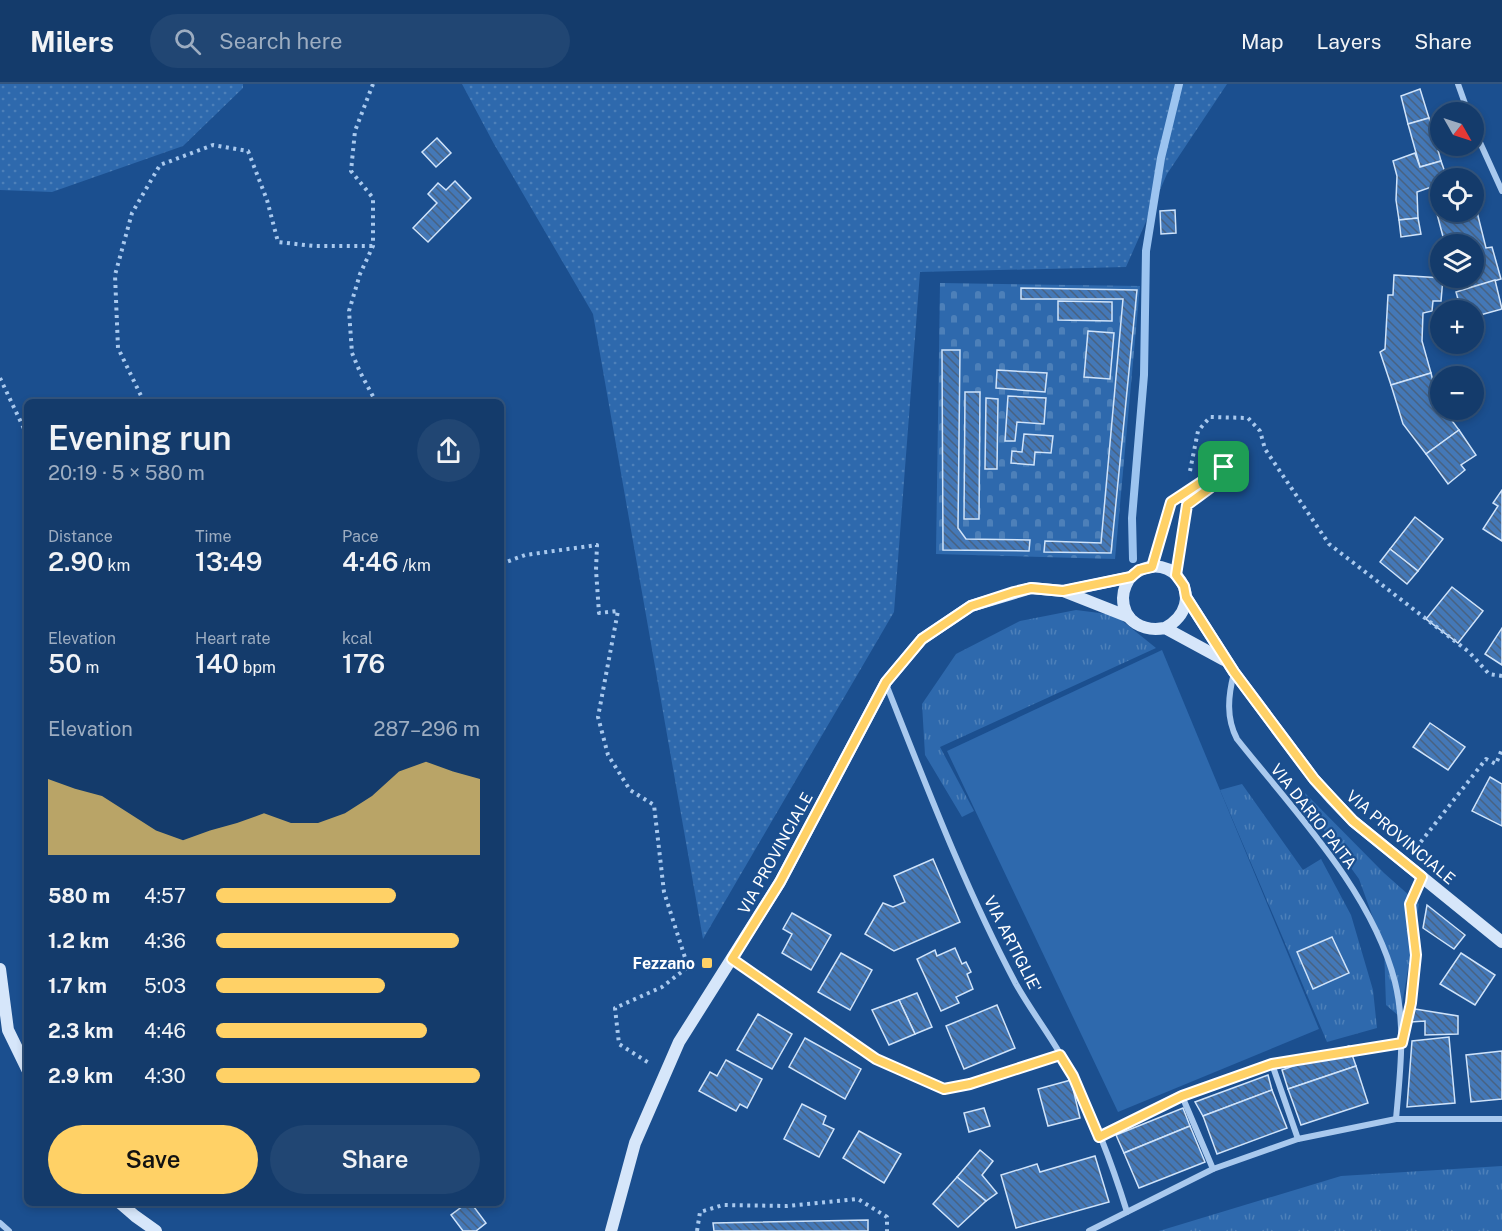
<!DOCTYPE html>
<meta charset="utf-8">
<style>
:root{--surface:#143b6b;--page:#214673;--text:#f1f3f6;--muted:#9dadc1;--line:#33557e;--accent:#ffd166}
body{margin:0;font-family:"Public Sans",sans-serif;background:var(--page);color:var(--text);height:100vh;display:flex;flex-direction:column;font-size:22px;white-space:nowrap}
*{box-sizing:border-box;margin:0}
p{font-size:20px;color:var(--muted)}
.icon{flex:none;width:33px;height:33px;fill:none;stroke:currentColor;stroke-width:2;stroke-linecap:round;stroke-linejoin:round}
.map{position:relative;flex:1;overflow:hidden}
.side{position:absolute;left:24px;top:315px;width:480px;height:807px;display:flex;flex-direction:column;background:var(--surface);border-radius:9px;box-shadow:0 3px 9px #0003,0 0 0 2px var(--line)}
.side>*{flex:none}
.needle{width:39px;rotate:129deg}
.fabs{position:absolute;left:1430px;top:18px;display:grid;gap:12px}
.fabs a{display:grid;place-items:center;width:54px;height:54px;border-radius:50%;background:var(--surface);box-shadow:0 3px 9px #0003,0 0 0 2px var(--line);font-size:30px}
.pin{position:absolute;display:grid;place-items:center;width:51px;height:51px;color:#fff;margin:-26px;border-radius:12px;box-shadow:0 3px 9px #0006}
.round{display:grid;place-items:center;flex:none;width:63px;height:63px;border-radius:32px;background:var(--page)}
.overview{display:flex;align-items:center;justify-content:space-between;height:102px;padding:0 24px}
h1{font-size:33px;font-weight:600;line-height:45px}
.metrics{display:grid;grid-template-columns:repeat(3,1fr);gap:9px;height:102px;padding:6px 24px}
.metrics div{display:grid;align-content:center}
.metrics b{font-size:26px;font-weight:600}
.metrics small{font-size:16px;font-weight:400}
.metrics p{font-size:16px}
.chart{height:168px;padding:12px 24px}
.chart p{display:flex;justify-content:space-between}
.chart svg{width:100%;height:108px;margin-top:6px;fill:var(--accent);opacity:.7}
.button{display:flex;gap:12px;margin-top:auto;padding:12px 24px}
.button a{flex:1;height:69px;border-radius:36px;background:var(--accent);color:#111;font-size:24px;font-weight:600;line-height:69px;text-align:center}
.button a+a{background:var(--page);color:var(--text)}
ul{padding:0 24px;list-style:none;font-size:20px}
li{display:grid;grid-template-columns:96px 72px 1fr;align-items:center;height:45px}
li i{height:15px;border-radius:8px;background:var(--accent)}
header{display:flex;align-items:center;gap:36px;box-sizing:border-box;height:84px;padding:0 30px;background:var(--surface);border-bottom:2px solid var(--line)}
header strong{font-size:28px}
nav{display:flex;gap:33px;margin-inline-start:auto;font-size:21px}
.search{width:420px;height:54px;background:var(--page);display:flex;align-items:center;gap:15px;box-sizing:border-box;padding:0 21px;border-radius:33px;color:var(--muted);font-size:22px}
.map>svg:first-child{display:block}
.grass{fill:url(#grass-dots)}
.cemetery{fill:url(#cemetery-stones)}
.park{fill:url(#park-tufts)}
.pitch{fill:#2e69ad}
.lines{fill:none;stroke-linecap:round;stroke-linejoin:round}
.stream{stroke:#9cc4f0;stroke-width:8}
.building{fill:url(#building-back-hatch);stroke:#cfe3fa;stroke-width:1.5}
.path{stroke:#a9c9ee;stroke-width:4;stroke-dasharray:3 4.5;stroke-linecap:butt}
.service{stroke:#a9c9ee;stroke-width:4.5}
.minor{stroke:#a9c9ee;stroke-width:6}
.secondary{stroke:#d6e6fa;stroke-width:12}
.route-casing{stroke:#fff;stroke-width:12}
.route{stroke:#ffd166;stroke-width:8}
.poi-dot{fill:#ffd166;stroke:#1b4f8f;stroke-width:2}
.labels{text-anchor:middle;stroke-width:4.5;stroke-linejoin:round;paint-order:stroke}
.street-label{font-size:16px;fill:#fff;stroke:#1b4f8f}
.poi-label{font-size:16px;font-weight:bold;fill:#fff;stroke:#1b4f8f;text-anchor:end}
</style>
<header>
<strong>Milers</strong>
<div class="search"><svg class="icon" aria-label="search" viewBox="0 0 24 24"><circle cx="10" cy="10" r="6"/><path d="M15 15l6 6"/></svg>Search here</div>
<nav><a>Map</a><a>Layers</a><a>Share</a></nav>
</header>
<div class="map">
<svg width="1502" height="1147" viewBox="0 0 1502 1147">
<defs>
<pattern id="grass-dots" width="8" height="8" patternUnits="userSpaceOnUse" patternTransform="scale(1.5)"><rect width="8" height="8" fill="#2e69ad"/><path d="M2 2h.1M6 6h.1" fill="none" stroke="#4d80b9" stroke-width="1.8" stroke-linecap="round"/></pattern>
<pattern id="cemetery-stones" width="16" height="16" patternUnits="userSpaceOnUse" patternTransform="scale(1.5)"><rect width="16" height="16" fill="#2e69ad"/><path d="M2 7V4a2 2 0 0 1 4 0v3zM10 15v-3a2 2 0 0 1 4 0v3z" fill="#4d80b9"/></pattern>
<pattern id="park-tufts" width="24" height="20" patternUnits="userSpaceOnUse" patternTransform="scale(1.5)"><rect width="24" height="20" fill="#2e69ad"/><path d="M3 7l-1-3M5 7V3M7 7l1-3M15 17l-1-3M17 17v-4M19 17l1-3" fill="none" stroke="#4d80b9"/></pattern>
<pattern id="building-back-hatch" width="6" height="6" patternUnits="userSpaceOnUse" patternTransform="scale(1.5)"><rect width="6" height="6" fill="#4478b7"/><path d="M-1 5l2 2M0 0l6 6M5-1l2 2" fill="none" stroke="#486282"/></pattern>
</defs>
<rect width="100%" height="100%" fill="#1b4f8f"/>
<g class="grass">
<polygon points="0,0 243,0 243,4 183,62 52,108 0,106"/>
<polygon points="462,0 1227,0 1167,90 1126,183 920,188 894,528 703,855 593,230 494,60"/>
</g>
<polygon class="cemetery" points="940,199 1140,202 1115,475 936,470"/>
<g class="park">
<polygon points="1076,526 1115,531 1156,564 940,663 974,727 962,733 925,671 922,620 956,570 1020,537"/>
<polygon points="1242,700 1303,786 1321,775 1351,831 1373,906 1377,944 1327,958 1220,706"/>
<polygon points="1305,709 1384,789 1419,820 1400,933 1386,921 1384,864 1359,795 1309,726"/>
<polygon points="1502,1082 1502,1147 1159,1147 1341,1092"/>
</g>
<polygon class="pitch" points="1162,566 1319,945 1118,1028 947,667"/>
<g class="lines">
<polyline class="stream" points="1133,475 1132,434 1144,291 1146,167 1161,74 1179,0"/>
</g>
<g class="building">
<polygon points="1420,5 1429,34 1408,40 1401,12"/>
<polygon points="1429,34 1441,77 1420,83 1408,40"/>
<polygon points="437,54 451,69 436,83 422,68"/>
<polygon points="1415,69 1420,83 1441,77 1447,94 1440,94 1440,100 1417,108 1418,134 1399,136 1396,116 1397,92 1393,77"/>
<polygon points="455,97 471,114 428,158 413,144 437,119 428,110 438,99 446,106"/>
<polygon points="1475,120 1486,164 1492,163 1501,195 1465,205 1462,194 1473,194 1473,160 1445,160 1437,130 1447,128 1473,128 1473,121"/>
<polygon points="1175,126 1176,149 1161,150 1160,127"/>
<polygon points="1418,134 1421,150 1401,153 1399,136"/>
<polygon points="1394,191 1443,194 1441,217 1433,217 1432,227 1423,229 1422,257 1431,289 1391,301 1380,268 1385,265 1388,211 1393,211"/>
<polygon points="1495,196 1502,225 1473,233 1473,226 1461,226 1456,208"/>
<polygon points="1021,204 1137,206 1111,469 1044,468 1045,457 1101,459 1123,215 1021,215"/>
<polygon points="1058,217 1112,218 1112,237 1058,236"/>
<polygon points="1088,247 1114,249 1110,295 1084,293"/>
<polygon points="942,266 960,266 958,444 966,455 1030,456 1029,467 943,466"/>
<polygon points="997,286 1047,289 1045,308 996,304"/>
<polygon points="1431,289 1440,326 1444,326 1459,346 1426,370 1403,340 1391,301"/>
<polygon points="965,308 980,308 979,435 964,435"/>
<polygon points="1008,312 1046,314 1044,340 1017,338 1015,357 1005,357"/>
<polygon points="986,314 998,315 997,385 985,385"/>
<polygon points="1459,346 1476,371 1461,381 1465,386 1448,400 1426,370"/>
<polygon points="1024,350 1053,352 1051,369 1035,368 1034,381 1011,379 1012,367 1022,368"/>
<polygon points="1502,406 1502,457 1483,445 1498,422 1493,419"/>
<polygon points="1415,433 1443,455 1418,487 1390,465"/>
<polygon points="1390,465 1418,487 1407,500 1380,478"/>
<polygon points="1452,503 1483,527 1458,559 1426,535"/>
<polygon points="1502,544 1502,581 1485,570"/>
<polygon points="1430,639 1465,663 1448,686 1413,663"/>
<polygon points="1490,693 1502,700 1502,742 1472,727"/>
<polygon points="933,775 960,838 894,867 865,850 883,819 893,823 905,818 894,792"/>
<polygon points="1427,821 1465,851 1454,865 1423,844"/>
<polygon points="792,829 831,851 811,886 782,869 792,850 783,845"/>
<polygon points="1332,853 1349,889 1313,905 1297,868"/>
<polygon points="955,864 962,880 966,878 971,888 967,890 973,905 956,913 959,919 941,927 917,875 935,866 937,872"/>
<polygon points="841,869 872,886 850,926 818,908"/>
<polygon points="1461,869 1495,891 1475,921 1440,900"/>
<polygon points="917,909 932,943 915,950 899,916"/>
<polygon points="899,916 915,950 889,961 872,926"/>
<polygon points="997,921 1015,964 964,985 946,942"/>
<polygon points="1415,925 1458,932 1458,950 1425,951 1425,937 1411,938"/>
<polygon points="758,930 792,950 772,985 737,966"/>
<polygon points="1449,953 1455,1019 1407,1023 1412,957"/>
<polygon points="805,954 861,985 845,1015 789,983"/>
<polygon points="1349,962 1356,982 1288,1005 1282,986"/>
<polygon points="1502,967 1502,1015 1471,1018 1466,971"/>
<polygon points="726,976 762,995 747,1024 740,1020 736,1027 699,1007 710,988 717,992"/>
<polygon points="1356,982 1368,1019 1301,1041 1288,1005"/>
<polygon points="1268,991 1272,1006 1203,1032 1195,1018"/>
<polygon points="1071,996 1080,1034 1048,1042 1038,1005"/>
<polygon points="1272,1006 1287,1044 1217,1070 1203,1032"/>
<polygon points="802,1020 826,1032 823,1040 834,1045 819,1073 784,1055"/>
<polygon points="984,1024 990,1042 969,1048 964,1029"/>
<polygon points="1183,1024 1190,1042 1124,1069 1116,1051"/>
<polygon points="1190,1042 1205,1078 1139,1104 1124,1069"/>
<polygon points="859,1047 901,1070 884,1099 843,1074"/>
<polygon points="980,1066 993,1077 982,1091 997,1109 986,1117 957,1093"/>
<polygon points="1095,1072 1109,1118 1016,1144 1001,1091 1037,1080 1040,1088"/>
<polygon points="957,1093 986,1117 958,1143 933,1120"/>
<polygon points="467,1119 471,1119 486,1139 476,1147 463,1147 451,1131"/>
<polygon points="868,1136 868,1147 714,1147 713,1139"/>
</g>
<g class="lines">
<g class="path">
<polyline points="373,0 355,47 351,87 373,114 373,162 360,190 349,227 352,269 360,288 376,318"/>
<polyline points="0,294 27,351"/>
<polyline points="144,318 118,264 115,191 132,129 160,81 213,61 248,67 267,116 278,158 314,162 373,162"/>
<polyline points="1190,387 1198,347 1210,333 1248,334 1260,347 1265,365 1329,460 1469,568 1489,590 1502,592"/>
<polyline points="501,480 525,471 597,461 596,486 599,529 618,527 598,633 608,671 630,706 654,721 664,808 688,883 662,903 615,924 619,960 649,979"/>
<polyline points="1416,764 1486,675 1496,680 1502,665"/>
<polyline points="1413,900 1416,871 1410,820 1415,809"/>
<polyline points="890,981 944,1005 958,1002"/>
<polyline points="697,1147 700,1128 723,1121 787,1122 858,1115 887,1133 887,1147"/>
</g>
<polyline class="service" points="970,1000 1060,971"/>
<g class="minor">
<polyline points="1458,0 1468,28"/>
<polyline points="1473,43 1502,107"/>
<polyline points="1152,483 1171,418 1224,383 1210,404 1187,421 1176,491"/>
<path d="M1234 589C1228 612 1226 634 1237 655 1294 727 1372 807 1395 898 1406 943 1400 990 1396 1035"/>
<path d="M886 600C926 701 965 804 1016 900 1034 932 1057 960 1073 993 1095 1034 1113 1083 1127 1128"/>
<polyline points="732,875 876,975"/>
<polyline points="1272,980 1298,1055"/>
<polyline points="1182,1012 1213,1085"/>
<polyline points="1099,1053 1182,1012 1272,980 1402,959"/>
<polyline points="0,1139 9,1147"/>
<polyline points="1089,1147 1213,1085 1298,1055 1396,1035 1502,1035"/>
</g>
<g class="secondary">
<polyline points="1064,507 1131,493"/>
<polyline points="1186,513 1234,588 1314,695 1331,714 1353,737 1502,858"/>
<path d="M1165 544C1211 519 1172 462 1134 490 1127 496 1123 506 1123 514 1123 538 1144 548 1165 544L1224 576"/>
<polyline points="0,885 8,946 27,985"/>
<polyline points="120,1119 135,1132 156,1147"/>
<polyline points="611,1147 635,1059 679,958 780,798 886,598 922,555 971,522 1031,504 1063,507 1129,533"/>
</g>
</g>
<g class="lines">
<g class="route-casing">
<polygon id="route" points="1224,383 1210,404 1187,421 1176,491 1184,502 1186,513 1234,588 1314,695 1353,737 1422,793 1410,820 1416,871 1411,919 1402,959 1272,980 1182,1012 1099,1053 1073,992 1060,971 970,1000 944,1005 876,975 732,875 780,798 886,598 922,555 971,522 1014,508 1031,504 1063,507 1131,493 1139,486 1152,483 1171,418"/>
</g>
<use href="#route" class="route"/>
</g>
<rect class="poi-dot" x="701" y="873" width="12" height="12" rx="3"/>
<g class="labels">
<g class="street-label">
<text transform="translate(1314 732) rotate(52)" y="6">VIA DARIO PAITA</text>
<text transform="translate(1401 753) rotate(40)" y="6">VIA PROVINCIALE</text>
<text transform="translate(775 769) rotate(-61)" y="6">VIA PROVINCIALE</text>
<text transform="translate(1013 860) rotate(63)" y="6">VIA ARTIGLIE'</text>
</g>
<g class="poi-label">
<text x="695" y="885">Fezzano</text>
</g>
</g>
</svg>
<div class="fabs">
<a><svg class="needle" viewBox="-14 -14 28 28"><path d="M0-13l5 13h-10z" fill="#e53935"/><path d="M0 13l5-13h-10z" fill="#9dadc1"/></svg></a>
<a><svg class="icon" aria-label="locate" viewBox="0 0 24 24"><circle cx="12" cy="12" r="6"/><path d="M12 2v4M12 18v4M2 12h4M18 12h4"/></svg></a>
<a><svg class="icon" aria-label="layers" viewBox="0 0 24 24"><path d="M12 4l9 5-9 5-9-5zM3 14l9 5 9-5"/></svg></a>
<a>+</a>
<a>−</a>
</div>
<div class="pin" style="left:1224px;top:383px;background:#1e9e55"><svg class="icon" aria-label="arrive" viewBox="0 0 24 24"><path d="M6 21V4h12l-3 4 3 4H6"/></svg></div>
<section class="side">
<div class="overview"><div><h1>Evening run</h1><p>20:19 · 5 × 580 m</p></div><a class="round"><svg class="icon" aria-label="share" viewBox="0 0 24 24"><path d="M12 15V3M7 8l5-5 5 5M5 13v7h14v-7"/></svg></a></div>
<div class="metrics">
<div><p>Distance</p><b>2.90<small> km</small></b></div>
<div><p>Time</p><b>13:49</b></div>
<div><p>Pace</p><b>4:46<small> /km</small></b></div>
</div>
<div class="metrics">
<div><p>Elevation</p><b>50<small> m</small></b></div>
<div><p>Heart rate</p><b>140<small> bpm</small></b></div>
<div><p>kcal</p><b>176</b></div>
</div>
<div class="chart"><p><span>Elevation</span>287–296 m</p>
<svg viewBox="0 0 160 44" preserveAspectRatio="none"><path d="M0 44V13L10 17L20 20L30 27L40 34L50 38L60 34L70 31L80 27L90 31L100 31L110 27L120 20L130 10L140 6L150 10L160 13V44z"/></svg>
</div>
<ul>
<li><b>580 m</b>4:57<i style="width:68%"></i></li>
<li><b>1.2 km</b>4:36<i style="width:92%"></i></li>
<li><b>1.7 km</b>5:03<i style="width:64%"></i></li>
<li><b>2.3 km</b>4:46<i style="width:80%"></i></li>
<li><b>2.9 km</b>4:30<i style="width:100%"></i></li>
</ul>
<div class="button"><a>Save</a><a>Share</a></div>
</section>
</div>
